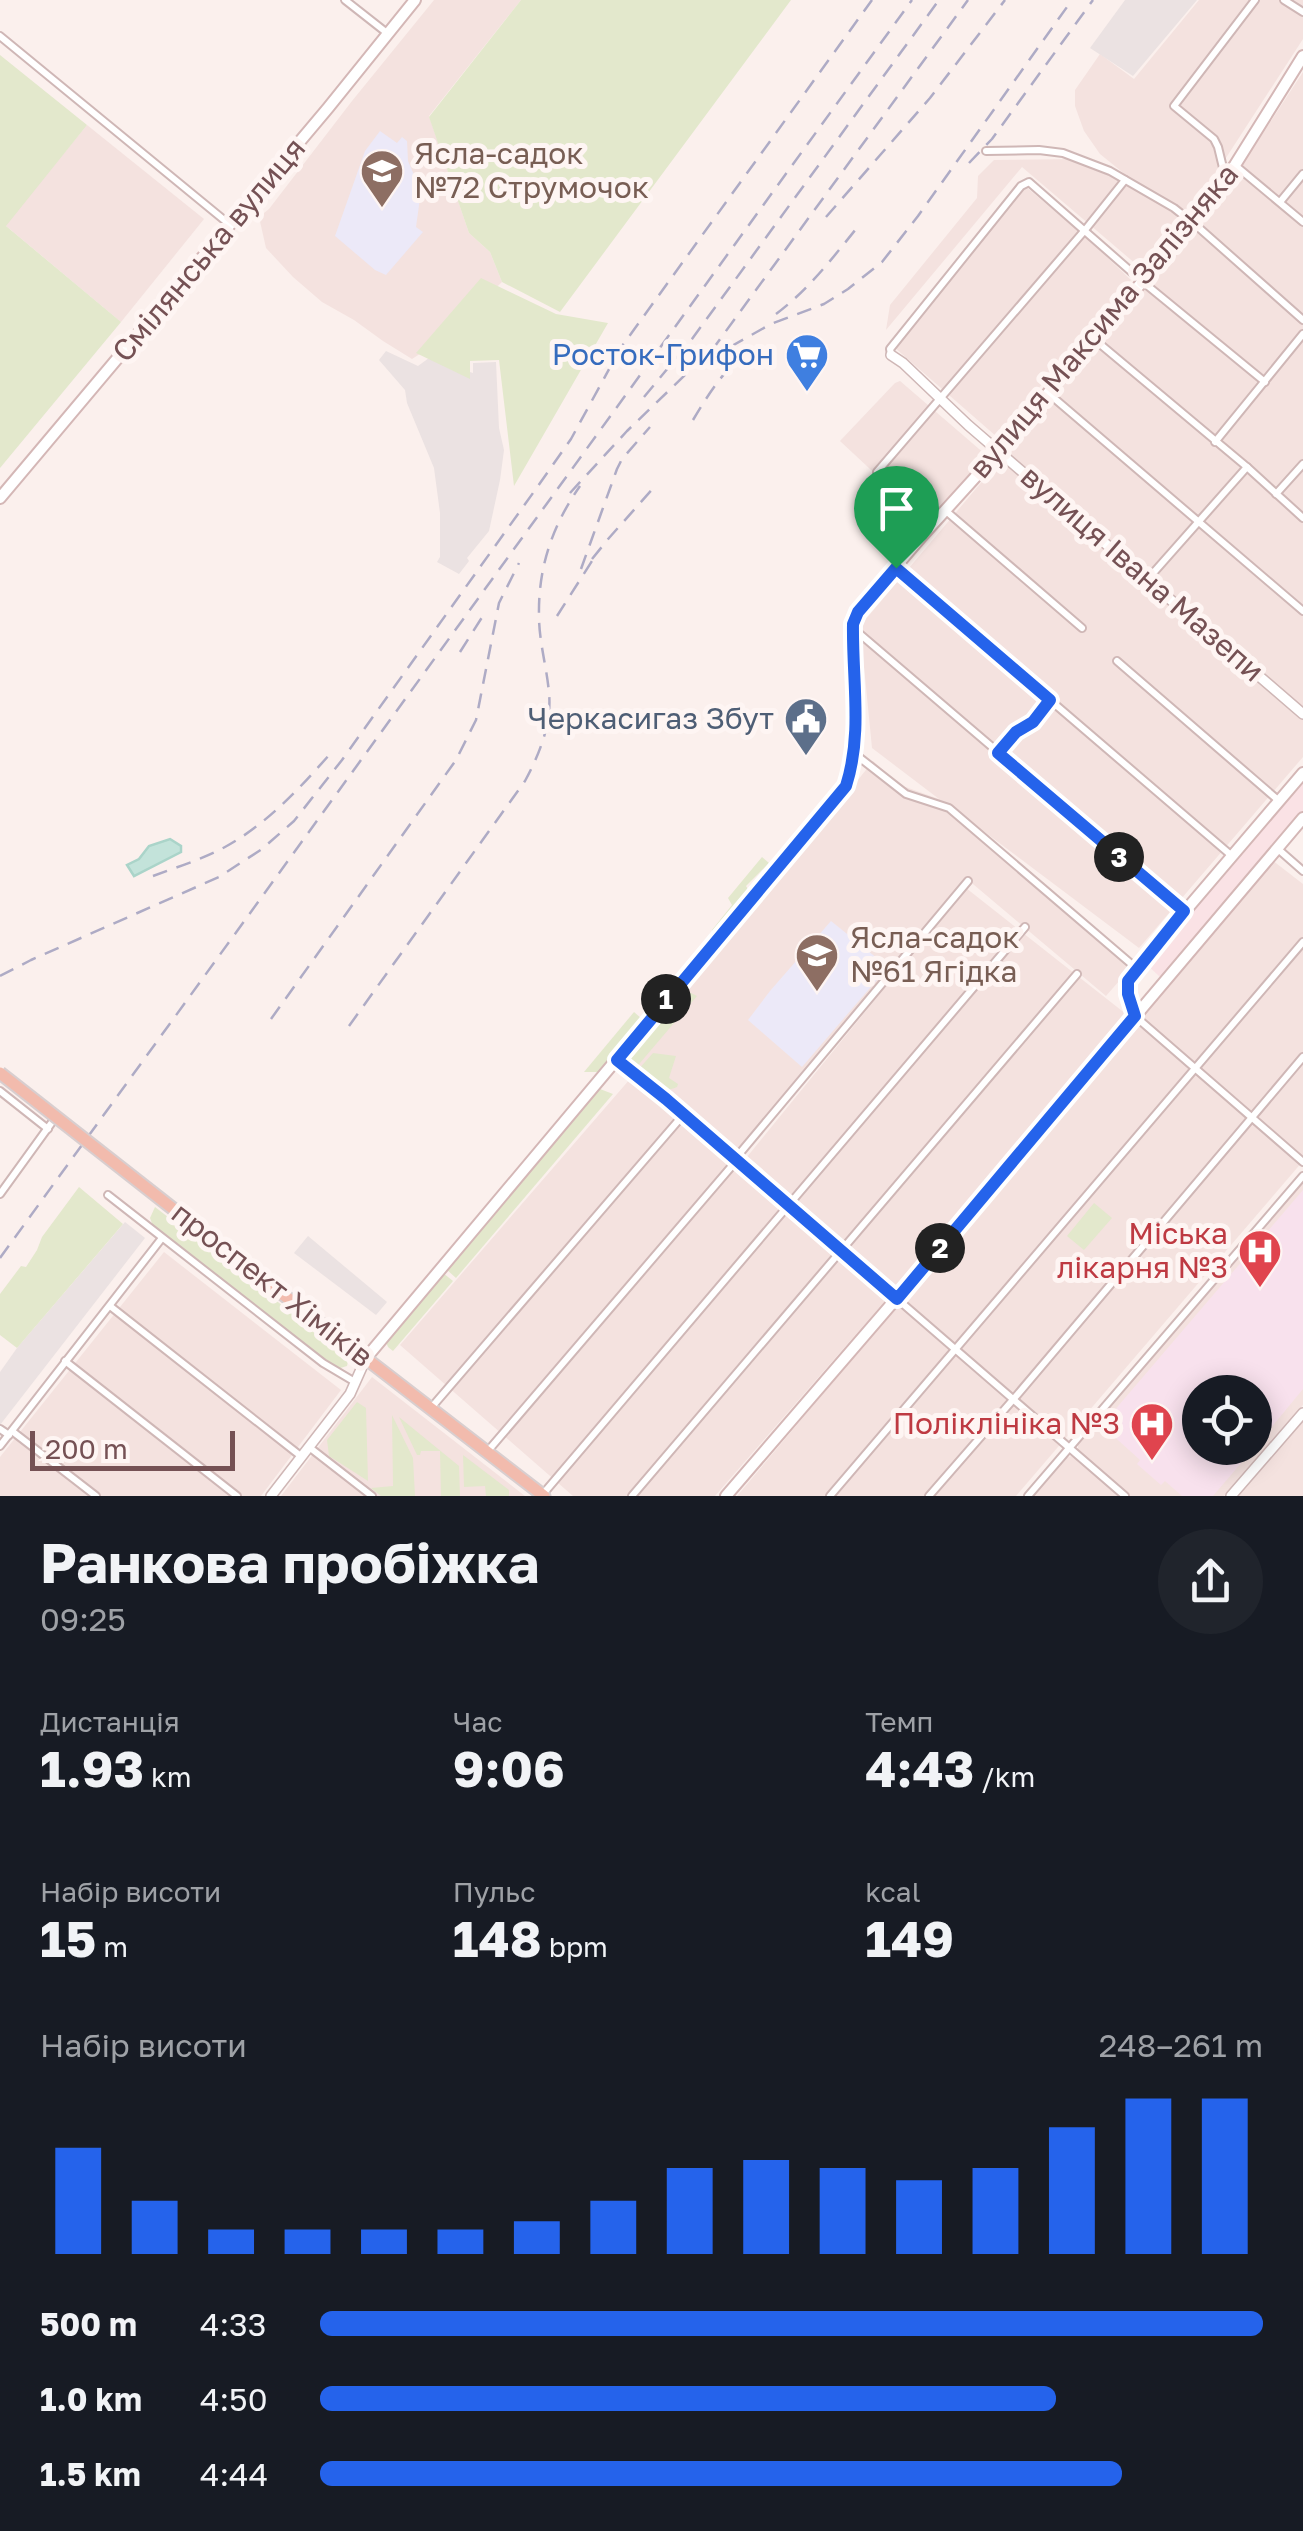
<!DOCTYPE html>
<html lang="uk">
<meta charset="utf-8">
<style>
:root{--surface:#171b24;--page:#20242c;--text:#f1f3f6;--muted:#9ea1a6;--accent:#2563eb}
body{margin:0;font-family:"Golos Text",sans-serif;background:var(--page);color:var(--text);height:100vh;display:flex;flex-direction:column;font-size:38px;white-space:nowrap}
*{box-sizing:border-box;margin:0}
p{font-size:32px;color:var(--muted)}
.icon{flex:none;width:55px;height:55px;fill:none;stroke:currentColor;stroke-width:2;stroke-linecap:round;stroke-linejoin:round}
.map{position:relative;height:1496px;overflow:hidden}
.sheet{display:flex;flex-direction:column;background:var(--surface);flex:1}
.sheet>*{flex:none}
.buttons{position:absolute;left:1182px;top:1375px;display:grid;gap:20px}
.buttons a{display:grid;place-items:center;width:90px;height:90px;border-radius:50%;background:var(--surface);box-shadow:0 5px 25px #0003;font-size:50px}
.scale{position:absolute;left:30px;bottom:25px;width:205px;box-sizing:border-box;padding-left:10px;border:5px solid #755154;border-top:0;font-size:28px;line-height:35px;white-space:nowrap;color:#755154;-webkit-text-stroke:8px #fef5f3;paint-order:stroke}
.pin{position:absolute;display:grid;place-items:center;width:85px;height:85px;color:#fff;margin:-102px -42px;border-radius:50% 50% 50% 0;rotate:-45deg;box-shadow:0 0 10px #0007}
.pin .icon{rotate:45deg}
.km{position:absolute;width:50px;height:50px;margin:-25px;border-radius:50%;background:#222;color:#fff;font-size:28px;line-height:50px;text-align:center}
.round{display:grid;place-items:center;flex:none;width:105px;height:105px;border-radius:52px;background:var(--page)}
.headline{display:flex;align-items:center;justify-content:space-between;height:170px;padding:0 40px}
h1{font-size:55px;font-weight:700;line-height:75px}
.stats{display:grid;grid-template-columns:repeat(3,1fr);gap:15px;height:170px;padding:10px 40px}
.stats div{display:grid;align-content:center}
.stats b{font-size:50px;font-weight:700}
.stats small{font-size:28px;font-weight:400}
.stats p{font-size:28px}
.chart{height:280px;padding:20px 40px}
.chart p{display:flex;justify-content:space-between}
.chart svg{width:100%;height:180px;margin-top:10px;stroke:var(--accent);stroke-width:6}
ul{padding:0 40px;list-style:none;font-size:32px}
li{display:grid;grid-template-columns:160px 120px 1fr;align-items:center;height:75px}
li i{height:25px;border-radius:12px;background:var(--accent)}
.map>svg:first-child{display:block}
.residential{fill:#f4e2df;fill-rule:evenodd}
.commercial{fill:#fae2e5}
.industrial{fill:#ebe2e2}
.education{fill:#ece9f8}
.medical{fill:#f8e1ed}
.green{fill:#e3e8cc}
.water{fill:#c3e3da;stroke:#aad4c9;stroke-width:2.5}
.lines{fill:none;stroke-linecap:round;stroke-linejoin:round}
.minor-casing{stroke:#cfb7b6;stroke-width:10}
.tertiary-casing{stroke:#cfb7b6;stroke-width:12}
.secondary-casing{stroke:#d4b7b6;stroke-width:14}
.primary-casing{stroke:#d8cecf;stroke-width:15}
.minor{stroke:#fff;stroke-width:6}
.tertiary{stroke:#fff;stroke-width:9}
.secondary{stroke:#fff;stroke-width:10}
.primary{stroke:#f2bbad;stroke-width:11}
.rail{stroke:#aeabc5;stroke-width:2.5;stroke-dasharray:15 10;stroke-linecap:butt}
.primary-bridge-casing{stroke:#d8cecf;stroke-width:15;stroke-linecap:butt}
.primary-bridge{stroke:#f2bbad;stroke-width:11}
.route-casing{stroke:#fff;stroke-width:20}
.route{stroke:#2563eb;stroke-width:12}
.labels{text-anchor:middle;stroke-width:10;stroke-linejoin:round;paint-order:stroke}
.education-label{font-size:30px;fill:#785e54;stroke:#fef5f3;text-anchor:start}
.street-label{font-size:30px;fill:#755154;stroke:#fef5f3}
.shop-label{font-size:30px;fill:#366cbe;stroke:#fef5f3;text-anchor:end}
.service-label{font-size:30px;fill:#4e5e75;stroke:#fef5f3;text-anchor:end}
.health-label{font-size:30px;fill:#be3a42;stroke:#fef5f3;text-anchor:end}
</style>
<div class="map">
<svg width="1303" height="1496" viewBox="0 0 1303 1496">
<rect width="100%" height="100%" fill="#fbf0ed"/>
<g class="residential">
<polygon points="434,0 521,0 429,116 469,233 490,252 502,282 440,341 412,359 383,341 354,320 322,302 293,277 266,248 259,217 269,209 352,101"/>
<polygon points="1199,0 1303,0 1303,39 1189,215 1132,180 1100,154 1084,131 1075,106 1075,90 1100,54 1134,79"/>
<polygon points="1303,72 1303,757 1139,948 950,806 1134,964 1106,996 967,879 736,1151 731,1150 632,1069 626,1061 627,1056 804,843 815,834 873,761 900,785 939,799 872,748 860,626 1088,356 1237,173"/>
<polygon points="87,125 204,219 121,322 5,225"/>
<polygon points="1083,159 1171,210 1179,220 1137,265 1022,167 886,330 890,305 977,198 978,176 994,160"/>
<polygon points="1025,186 1088,239 1131,280 997,437 894,347"/>
<polygon points="900,381 986,455 926,521 840,441 895,383"/>
<polygon points="1272,860 1303,884 1303,1161 1016,1496 737,1496"/>
<polygon points="966,888 1126,1014 905,1278 715,1496 573,1496 400,1345 630,1079 738,1168"/>
<path d="M1303 1179V1405L1224 1496H1130L1081 1454 1078 1450V1443ZM1200 1392H1255V1448H1200Z"/>
<polygon points="164,1252 341,1390 261,1496 0,1496 0,1457"/>
<polygon points="372,1377 525,1496 281,1496"/>
<polygon points="1303,1419 1303,1496 1237,1496"/>
<polygon points="1071,1456 1074,1457 1120,1496 1032,1496 1064,1459"/>
</g>
<polygon class="commercial" points="1303,779 1303,812 1160,977 1145,963"/>
<g class="industrial">
<polygon points="1125,0 1197,0 1133,76 1090,48"/>
<polygon points="386,351 418,366 429,358 473,373 473,363 496,362 499,428 504,450 500,480 489,531 467,558 469,561 459,574 437,562 440,557 440,513 434,468 407,403 405,390 379,360"/>
<polygon points="125,1222 145,1238 0,1425 0,1372 17,1348"/>
<polygon points="308,1236 387,1302 376,1315 294,1253"/>
</g>
<g class="education">
<polygon points="380,131 397,143 402,137 407,141 408,161 421,191 416,227 423,232 386,275 375,270 335,236 365,151"/>
<polygon points="831,921 888,967 802,1067 748,1020 770,991"/>
</g>
<polygon class="medical" points="1303,1190 1303,1389 1255,1447 1255,1392 1200,1392 1200,1448 1254,1448 1213,1496 1182,1496 1165,1481 1161,1485 1137,1464 1140,1460 1108,1431 1113,1424 1107,1419"/>
<g class="green">
<polygon points="521,0 791,0 560,312 502,282 490,252 469,233 429,117"/>
<polygon points="0,55 87,125 6,226 121,322 0,468"/>
<polygon points="481,278 556,314 608,323 514,486 499,360 470,361 470,379 416,353"/>
<path d="M762 857 769 863 746 886 749 891C737 906 729 924 713 935L712 930 732 905 728 898Z"/>
<polygon points="681,991 689,992 697,996 634,1070 628,1064 627,1056"/>
<polygon points="634,1012 642,1019 641,1024 600,1072 584,1072"/>
<path d="M653 1053 676 1056 669 1078 678 1084 677 1087C661 1095 650 1081 637 1071Z"/>
<polygon points="600,1089 613,1094 456,1278 446,1269"/>
<polygon points="79,1187 123,1224 17,1348 0,1335 0,1294 21,1266 26,1267 37,1250 42,1237"/>
<polygon points="1094,1203 1112,1218 1084,1250 1067,1236"/>
<polygon points="155,1207 349,1357 347,1366 337,1369 153,1226 150,1218"/>
<polygon points="443,1273 453,1281 393,1351 388,1347 386,1342"/>
<polygon points="357,1402 366,1408 368,1481 329,1456 327,1440"/>
<polygon points="392,1415 413,1458 415,1496 381,1496 371,1488 393,1486"/>
<polygon points="399,1417 459,1466 460,1496 441,1496 440,1451 421,1451 420,1455 417,1455"/>
<polygon points="463,1455 509,1490 509,1496 486,1496 485,1486 464,1487"/>
</g>
<polygon class="water" points="170,839 181,846 181,852 134,876 127,865 139,859 149,846"/>
<g class="lines">
<g class="minor-casing">
<g id="minor">
<polyline points="345,0 387,33"/>
<polyline points="1284,0 1303,12"/>
<polyline points="0,36 229,224"/>
<polyline points="986,151 1039,150 1063,153 1110,171 1174,208 1198,227 1303,320"/>
<polyline points="1236,166 1303,222"/>
<polyline points="1225,176 1218,147 1214,139 1174,106 1255,0"/>
<polyline points="1280,202 1303,174"/>
<polyline points="1094,339 1247,467 1303,518"/>
<polyline points="891,355 890,349 1021,186 1029,182 1143,282 1265,382"/>
<polyline points="1048,393 1303,611"/>
<polyline points="1215,442 1303,334"/>
<polyline points="877,472 1085,230 1125,180"/>
<polyline points="1276,494 1303,464"/>
<polyline points="946,511 1082,628"/>
<polyline points="896,568 1232,856"/>
<polyline points="1147,580 1247,467"/>
<polyline points="854,629 1184,911"/>
<polyline points="1117,661 1278,800"/>
<polyline points="999,753 1016,732 1033,722 1050,700"/>
<polyline points="855,754 906,794 949,808 1136,968"/>
<polyline points="1278,849 1303,871"/>
<polyline points="1136,1017 1303,1162"/>
<polyline points="617,1060 666,1099 1125,1496"/>
<polyline points="0,1091 48,1129"/>
<polyline points="0,1194 55,1118"/>
<polyline points="108,1195 323,1363 355,1382"/>
<polyline points="110,1306 302,1457"/>
<polyline points="65,1361 237,1496"/>
<polyline points="431,1408 684,1114"/>
<polyline points="0,1429 9,1435"/>
<polyline points="12,1431 96,1496"/>
<polyline points="0,1446 162,1238"/>
<polyline points="309,1447 372,1496"/>
<polyline points="487,1452 731,1167 735,1159 968,881"/>
<polyline points="543,1494 1025,927"/>
<polyline points="632,1496 1077,974"/>
<polyline points="830,1496 1303,942"/>
<polyline points="929,1496 1018,1394 1303,1057"/>
<polyline points="1028,1496 1303,1176"/>
</g>
</g>
<g class="tertiary-casing">
<g id="tertiary">
<polyline points="891,355 903,363 968,425 1303,714"/>
<polyline points="271,1496 350,1394 366,1358"/>
<polyline points="1231,1496 1303,1413"/>
</g>
</g>
<g class="secondary-casing">
<g id="secondary">
<polyline points="0,498 328,108 415,0"/>
<polyline points="1135,1016 1128,985 1134,971 1303,773"/>
<polyline points="366,1358 846,786 855,754 856,724 853,628 857,612 922,536 999,451 1192,223 1235,165 1303,56"/>
<polyline points="726,1496 901,1293 1303,818"/>
</g>
</g>
<g class="primary-casing">
<polyline id="primary" points="232,1255 544,1496"/>
</g>
<use href="#minor" class="minor"/>
<use href="#tertiary" class="tertiary"/>
<use href="#secondary" class="secondary"/>
<use href="#primary" class="primary"/>
<g class="rail">
<polyline points="969,163 992,139 1093,0"/>
<polyline points="826,217 930,98 1005,0"/>
<path d="M776 314C808 290 831 260 856 229"/>
<polyline points="730,347 771,324 824,304 848,289 882,262 918,216 1072,0"/>
<polyline points="644,397 692,339 939,0"/>
<path d="M693 420C710 391 728 365 754 344"/>
<polyline points="570,493 627,431 715,346 968,0"/>
<polyline points="592,559 609,538 656,485"/>
<polyline points="581,569 617,469 622,459 650,427"/>
<polyline points="557,616 592,561"/>
<polyline points="460,652 486,611"/>
<path d="M153 876C177 867 203 859 225 847 267 824 299 789 330 754"/>
<polyline points="0,976 31,960 219,877 262,849 294,821 342,760 533,493 571,439 620,349 872,0"/>
<polyline points="271,1019 456,760 476,720 499,603 519,563"/>
<path d="M349 1026 525 781C539 755 552 724 549 693 547 668 539 642 539 616 538 568 552 526 580 486"/>
<polyline points="0,1258 912,0"/>
</g>
<g class="primary-bridge-casing">
<polyline id="primary-bridge" points="0,1073 232,1255"/>
</g>
<use href="#primary-bridge" class="primary-bridge"/>
</g>
<g class="lines">
<g class="route-casing">
<path id="route" d="M896 568 1050 700 1033 722 1016 732 998 753 1184 911 1128 981V994L1135 1016 897 1299 666 1099 617 1060 846 786C863 733 852 679 853 624L858 612Z"/>
</g>
<use href="#route" class="route"/>
</g>
<defs>
<g id="school-pin" transform="scale(2.25)"><path d="M0 17L-7.5 6A9.5 9.5 0 1 1 7.5 6Z" fill="#8d6e63" stroke="#fef5f3"/><path d="M0-5L7-2L0 1L-7-2ZM-4 1L0 2.5L4 1V4Q0 6-4 4Z" fill="#fff"/></g>
<g id="supermarket-pin" transform="scale(2.25)"><path d="M0 17L-7.5 6A9.5 9.5 0 1 1 7.5 6Z" fill="#3f7fe0" stroke="#fef5f3"/><path d="M-6-5.5h2.5l.6 2H6L4.5 2H-2.5L-4.4-4H-6ZM-1.5 3.2a1.3 1.3 0 1 0 .1 0ZM3 3.2a1.3 1.3 0 1 0 .1 0Z" fill="#fff"/></g>
<g id="civic-pin" transform="scale(2.25)"><path d="M0 17L-7.5 6A9.5 9.5 0 1 1 7.5 6Z" fill="#5c6f8a" stroke="#fef5f3"/><path d="M-.6-6.5H3V-4.5H.6V-3L4-1V1h2V6H-6V1h2V-1L-.6-3ZM-1.2 2.5V6h2.4V2.5Z" fill="#fff"/></g>
<g id="hospital-pin" transform="scale(2.25)"><path d="M0 17L-7.5 6A9.5 9.5 0 1 1 7.5 6Z" fill="#e0444e" stroke="#fef5f3"/><path d="M-5-5h3v3.5h4V-5h3V5h-3V1.5h-4V5h-3Z" fill="#fff"/></g>
</defs>
<g fill-rule="evenodd">
<use href="#school-pin" x="382" y="171"/>
<use href="#supermarket-pin" x="807" y="355"/>
<use href="#civic-pin" x="806" y="719"/>
<use href="#school-pin" x="817" y="955"/>
<use href="#hospital-pin" x="1260" y="1251"/>
<use href="#hospital-pin" x="1152" y="1424"/>
</g>
<g class="labels">
<g class="education-label">
<text x="414" y="164">Ясла-садок<tspan x="414" dy="34">№72 Струмочок</tspan></text>
<text x="850" y="948">Ясла-садок<tspan x="850" dy="34">№61 Ягідка</tspan></text>
</g>
<g class="street-label">
<text transform="translate(209 250) rotate(-50)" y="10">Смілянська вулиця</text>
<text transform="translate(1104 321) rotate(-50)" y="10">вулиця Максима Залізняка</text>
<text transform="translate(1142 574) rotate(41)" y="10">вулиця Івана Мазепи</text>
<text transform="translate(272 1285) rotate(38)" y="10">проспект Хіміків</text>
</g>
<g class="shop-label">
<text x="774" y="365">Росток-Грифон</text>
</g>
<g class="service-label">
<text x="774" y="729">Черкасигаз Збут</text>
</g>
<g class="health-label">
<text x="1228" y="1244">Міська<tspan x="1228" dy="34">лікарня №3</tspan></text>
<text x="1120" y="1434">Поліклініка №3</text>
</g>
</g>
</svg>
<div class="buttons">
<a><svg class="icon" aria-label="locate" viewBox="0 0 24 24"><circle cx="12" cy="12" r="6"/><path d="M12 2v4M12 18v4M2 12h4M18 12h4"/></svg></a>
</div>
<div class="scale">200 m</div>
<div class="pin" style="left:896px;top:568px;background:#1e9e55"><svg class="icon" aria-label="arrive" viewBox="0 0 24 24"><path d="M6 21V4h12l-3 4 3 4H6"/></svg></div>
<b class="km" style="left:666px;top:999px">1</b>
<b class="km" style="left:940px;top:1248px">2</b>
<b class="km" style="left:1119px;top:857px">3</b>
</div>
<section class="sheet">
<div class="headline"><div><h1>Ранкова пробіжка</h1><p>09:25</p></div><a class="round"><svg class="icon" aria-label="share" viewBox="0 0 24 24"><path d="M12 15V3M7 8l5-5 5 5M5 13v7h14v-7"/></svg></a></div>
<div class="stats">
<div><p>Дистанція</p><b>1.93<small> km</small></b></div>
<div><p>Час</p><b>9:06</b></div>
<div><p>Темп</p><b>4:43<small> /km</small></b></div>
</div>
<div class="stats">
<div><p>Набір висоти</p><b>15<small> m</small></b></div>
<div><p>Пульс</p><b>148<small> bpm</small></b></div>
<div><p>kcal</p><b>149</b></div>
</div>
<div class="chart"><p><span>Набір висоти</span>248–261 m</p>
<svg viewBox="0 0 160 44" preserveAspectRatio="none"><path d="M5 44V18M15 44V31M25 44V38M35 44V38M45 44V38M55 44V38M65 44V36M75 44V31M85 44V23M95 44V21M105 44V23M115 44V26M125 44V23M135 44V13M145 44V6M155 44V6"/></svg>
</div>
<ul>
<li><b>500 m</b>4:33<i style="width:100%"></i></li>
<li><b>1.0 km</b>4:50<i style="width:78%"></i></li>
<li><b>1.5 km</b>4:44<i style="width:85%"></i></li>
</ul>
</section>
